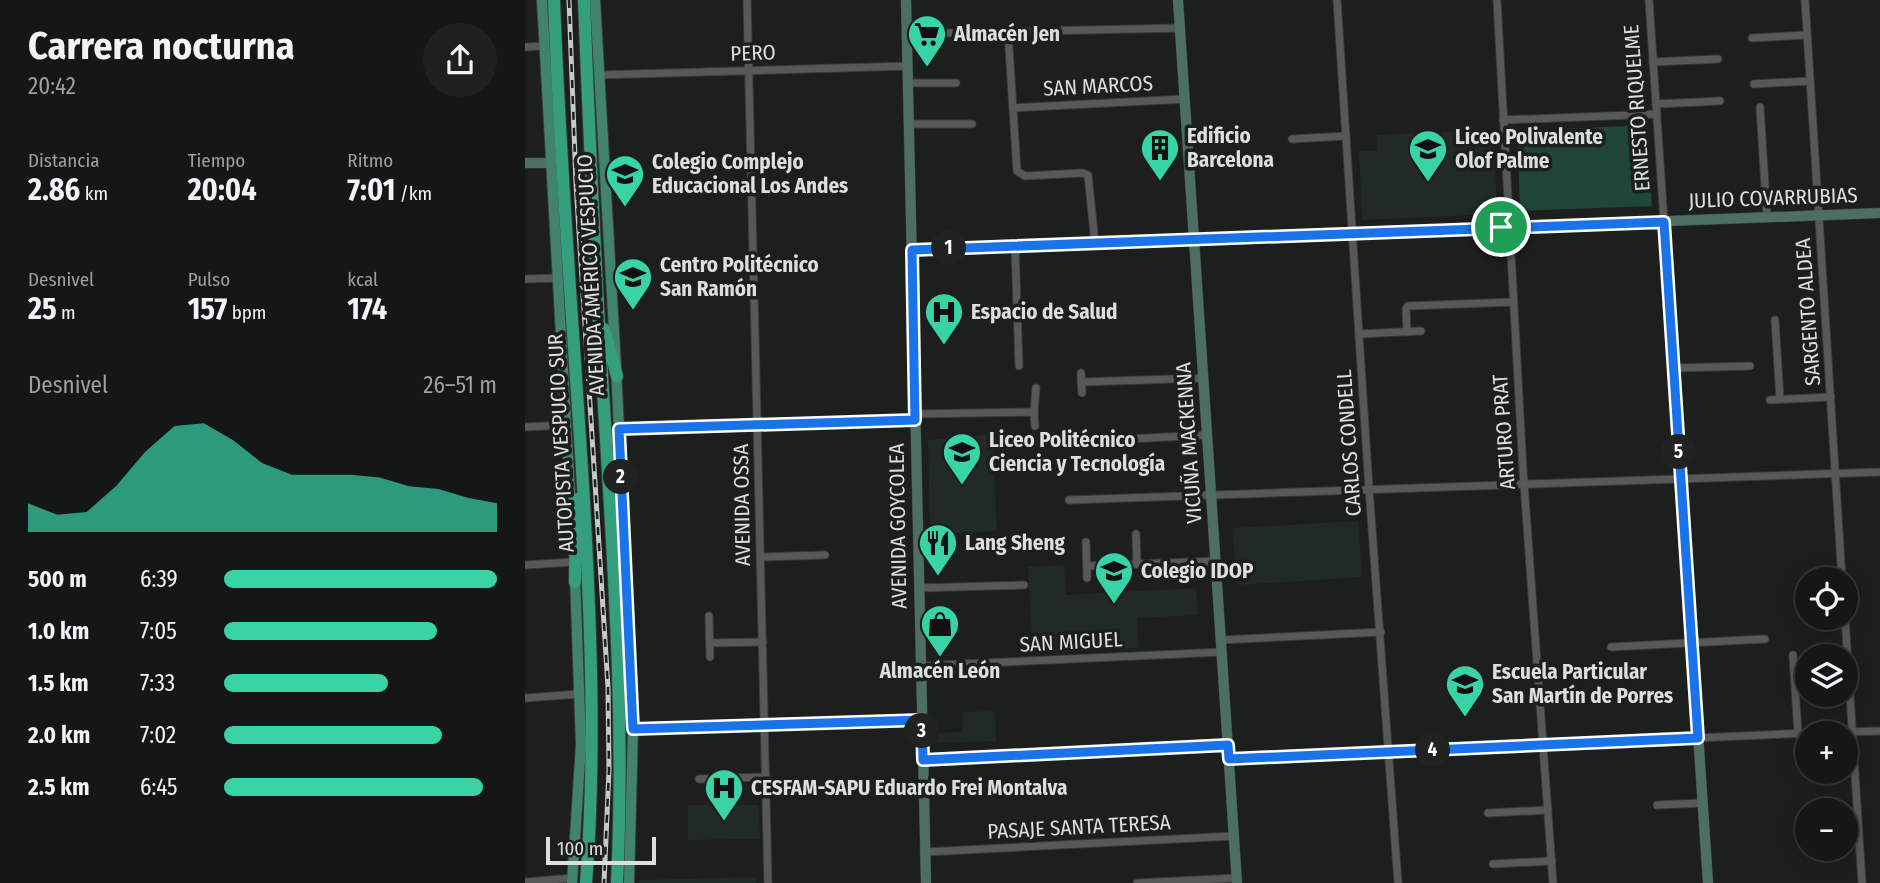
<!DOCTYPE html>
<html lang="es">
<meta charset="utf-8">
<style>
:root{--surface:#151716;--page:#1e201f;--text:#f1f3f6;--muted:#9d9fa1;--line:#343635;--accent:#38d4a6}
body{margin:0;font-family:"Fira Sans Condensed",sans-serif;background:var(--page);color:var(--text);height:100vh;display:flex;flex-direction:column;font-size:26px;white-space:nowrap}
*{box-sizing:border-box;margin:0}
p{font-size:23px;color:var(--muted)}
.icon{flex:none;width:38px;height:38px;fill:none;stroke:currentColor;stroke-width:2;stroke-linecap:round;stroke-linejoin:round}
.map{position:relative;flex:1;overflow:hidden}
.side{display:flex;flex-direction:column;background:var(--surface);width:525px}
.side>*{flex:none}
.tools{position:absolute;left:1270px;top:567px;display:grid;gap:14px}
.tools a{display:grid;place-items:center;width:63px;height:63px;border-radius:50%;background:var(--surface);box-shadow:0 4px 18px #0003,0 0 0 2px var(--line);font-size:35px}
.scale{position:absolute;left:21px;bottom:18px;width:110px;box-sizing:border-box;padding-left:7px;border:4px solid #dddfde;border-top:0;font-size:19px;line-height:24px;white-space:nowrap;color:#dddfde;-webkit-text-stroke:5px #1c1f1e;paint-order:stroke}
.pin{position:absolute;display:grid;place-items:center;width:60px;height:60px;color:#fff;margin:-30px;border:4px solid #fff;border-radius:50%;box-shadow:0 2px 7px #0007}
.km{position:absolute;width:35px;height:35px;margin:-18px;border-radius:50%;background:#222;color:#fff;font-size:19px;line-height:35px;text-align:center}
.round{display:grid;place-items:center;flex:none;width:74px;height:74px;border-radius:37px;background:var(--page)}
.overview{display:flex;align-items:center;justify-content:space-between;height:119px;padding:0 28px}
h1{font-size:38px;font-weight:700;line-height:52px}
.metrics{display:grid;grid-template-columns:repeat(3,1fr);gap:10px;height:119px;padding:7px 28px}
.metrics div{display:grid;align-content:center}
.metrics b{font-size:30px;font-weight:700}
.metrics small{font-size:19px;font-weight:400}
.metrics p{font-size:19px}
.chart{height:196px;padding:14px 28px}
.chart p{display:flex;justify-content:space-between}
.chart svg{width:100%;height:126px;margin-top:7px;fill:var(--accent);opacity:.7}
ul{padding:0 28px;list-style:none;font-size:23px}
li{display:grid;grid-template-columns:112px 84px 1fr;align-items:center;height:52px}
li i{height:18px;border-radius:9px;background:var(--accent)}
main{display:flex;flex:1;min-height:0}
.map>svg:first-child{display:block}
.built{fill:#212a26}
.green{fill:#1f4638}
.lines{fill:none;stroke-linecap:round;stroke-linejoin:round}
.street-casing{stroke:#3a3c3b;stroke-width:9}
.secondary-casing{stroke:#3a3c3b;stroke-width:11}
.primary-casing{stroke:#3a3c3b;stroke-width:12}
.highway-casing{stroke:#3a3c3b;stroke-width:14}
.street{stroke:#565958;stroke-width:7}
.secondary{stroke:#4c6e63;stroke-width:10}
.primary{stroke:#42836e;stroke-width:10}
.highway{stroke:#359f7d;stroke-width:12}
.rail-casing{stroke:#c7c9c8;stroke-width:5}
.rail{stroke:#1c1f1e;stroke-width:2.5;stroke-dasharray:8;stroke-linecap:butt}
.route-casing{stroke:#fff;stroke-width:14}
.route{stroke:#1a73e8;stroke-width:9}
.labels{text-anchor:middle;stroke-width:7;stroke-linejoin:round;paint-order:stroke}
.poi-label{font-size:21px;font-weight:bold;fill:#dddfde;stroke:#1c1f1e;text-anchor:start}
.street-label{font-size:21px;fill:#dddfde;stroke:#1c1f1e}
</style>
<main>
<section class="side">
<div class="overview"><div><h1>Carrera nocturna</h1><p>20:42</p></div><a class="round"><svg class="icon" aria-label="share" viewBox="0 0 24 24"><path d="M12 15V3M7 8l5-5 5 5M5 13v7h14v-7"/></svg></a></div>
<div class="metrics">
<div><p>Distancia</p><b>2.86<small> km</small></b></div>
<div><p>Tiempo</p><b>20:04</b></div>
<div><p>Ritmo</p><b>7:01<small> /km</small></b></div>
</div>
<div class="metrics">
<div><p>Desnivel</p><b>25<small> m</small></b></div>
<div><p>Pulso</p><b>157<small> bpm</small></b></div>
<div><p>kcal</p><b>174</b></div>
</div>
<div class="chart"><p><span>Desnivel</span>26–51 m</p>
<svg viewBox="0 0 160 44" preserveAspectRatio="none"><path d="M0 44V34L10 38L20 37L30 28L40 16L50 7L60 6L70 12L80 20L90 24L100 24L110 24L120 25L130 28L140 29L150 32L160 34V44z"/></svg>
</div>
<ul>
<li><b>500 m</b>6:39<i style="width:100%"></i></li>
<li><b>1.0 km</b>7:05<i style="width:78%"></i></li>
<li><b>1.5 km</b>7:33<i style="width:60%"></i></li>
<li><b>2.0 km</b>7:02<i style="width:80%"></i></li>
<li><b>2.5 km</b>6:45<i style="width:95%"></i></li>
</ul>
</section>
<div class="map">
<svg width="1355" height="883" viewBox="0 0 1355 883">
<rect width="100%" height="100%" fill="#1c1f1e"/>
<g class="built">
<polygon points="969,130 972,214 837,220 834,151 853,151 852,135"/>
<polygon points="467,434 472,531 405,534 403,440"/>
<polygon points="833,521 837,577 712,585 707,528"/>
<polygon points="539,565 541,595 671,588 673,615 612,618 614,648 508,654 503,567"/>
<polygon points="470,711 471,741 404,743 404,733 438,732 437,712"/>
<polygon points="163,805 234,805 235,839 163,840"/>
<polygon points="231,877 231,883 114,883 114,880"/>
</g>
<polygon class="green" points="1120,125 1127,206 995,211 992,131"/>
<g class="lines">
<g class="street-casing">
<g id="street">
<polyline points="222,0 243,883"/>
<polyline points="812,0 844,488 873,883"/>
<polyline points="972,0 998,470 1028,883"/>
<polyline points="1124,0 1139,222"/>
<polyline points="1280,0 1317,579"/>
<polyline points="483,32 492,171 500,176 557,173 563,175 570,243"/>
<polyline points="382,34 655,28"/>
<polyline points="1227,38 1282,35"/>
<polyline points="0,47 19,46"/>
<polyline points="1128,62 1193,59"/>
<polyline points="74,75 383,66"/>
<polyline points="383,83 431,83"/>
<polyline points="1229,84 1285,81"/>
<polyline points="1131,104 1195,101"/>
<polyline points="1235,107 1242,218"/>
<polyline points="488,108 660,99"/>
<polyline points="978,120 1132,114"/>
<polyline points="384,124 447,124"/>
<polyline points="767,139 821,136"/>
<polyline points="490,246 494,366"/>
<polyline points="0,279 33,278"/>
<polyline points="1250,320 1255,399"/>
<polyline points="882,332 881,309 883,306 988,302"/>
<polyline points="834,334 896,331"/>
<polyline points="1149,368 1225,366"/>
<polyline points="556,373 557,393"/>
<polyline points="556,382 679,378"/>
<polyline points="1245,400 1306,397"/>
<polyline points="509,412 511,388"/>
<polyline points="390,414 509,412 510,426"/>
<polyline points="0,427 40,425"/>
<polyline points="94,429 390,420"/>
<polyline points="543,442 682,435"/>
<polyline points="544,500 1355,472"/>
<polyline points="611,534 612,564"/>
<polyline points="561,542 562,578"/>
<polyline points="236,557 300,555"/>
<polyline points="0,565 49,562"/>
<polyline points="562,566 691,561"/>
<polyline points="394,588 499,585"/>
<polyline points="184,616 185,657"/>
<polyline points="1320,618 1337,883"/>
<polyline points="696,640 856,632"/>
<polyline points="185,643 238,642"/>
<polyline points="1086,647 1240,639"/>
<polyline points="1268,655 1273,734"/>
<polyline points="396,666 697,652"/>
<polyline points="0,698 55,694"/>
<polyline points="108,729 397,721"/>
<polyline points="1286,733 1355,731"/>
<polyline points="704,759 1283,733"/>
<polyline points="398,760 703,745"/>
<polyline points="174,779 241,777"/>
<polyline points="1132,805 1177,803"/>
<polyline points="963,813 1023,810"/>
<polyline points="400,852 709,836"/>
<polyline points="968,864 1027,861"/>
<polyline points="0,882 48,878"/>
<polyline points="612,883 712,878"/>
</g>
</g>
<g class="secondary-casing">
<g id="secondary">
<polyline points="381,0 401,883"/>
<polyline points="653,0 712,883"/>
<polyline points="0,163 24,163"/>
<polyline points="1139,222 1183,883"/>
<polyline points="387,250 1355,213"/>
</g>
</g>
<g class="primary-casing">
<g id="primary">
<polyline points="17,0 46,511"/>
<polyline points="70,0 91,366 108,729 104,883"/>
<polyline points="47,883 56,745 50,576"/>
</g>
</g>
<g class="highway-casing">
<g id="highway">
<path d="M29 0C35 168 49 335 59 502 66 630 71 755 61 883"/>
<path d="M59 0C64 130 70 261 78 391 88 555 100 719 92 883"/>
<polyline points="79,329 92,376"/>
<polyline points="50,582 51,499"/>
</g>
</g>
<use href="#street" class="street"/>
<use href="#secondary" class="secondary"/>
<use href="#primary" class="primary"/>
<use href="#highway" class="highway"/>
<g class="rail-casing">
<polyline id="rail" points="44,0 51,184 83,687 84,770 79,883"/>
</g>
<use href="#rail" class="rail"/>
</g>
<g class="lines">
<g class="route-casing">
<polygon id="route" points="1139,222 1173,738 704,759 703,745 398,760 397,720 108,729 94,429 390,420 387,250"/>
</g>
<use href="#route" class="route"/>
</g>
<defs>
<g id="supermarket-pin" transform="scale(2.0125)"><path d="M0 17L-7.5 6A9.5 9.5 0 1 1 7.5 6Z" fill="#38d4a6" stroke="#1c1f1e"/><path d="M-6-5.5h2.5l.6 2H6L4.5 2H-2.5L-4.4-4H-6ZM-1.5 3.2a1.3 1.3 0 1 0 .1 0ZM3 3.2a1.3 1.3 0 1 0 .1 0Z" fill="#111"/></g>
<g id="building-pin" transform="scale(2.0125)"><path d="M0 17L-7.5 6A9.5 9.5 0 1 1 7.5 6Z" fill="#38d4a6" stroke="#1c1f1e"/><path d="M-4-6H4V6H1V3H-1V6H-4ZM-2.5-4.3h1.7v1.8h-1.7ZM.8-4.3h1.7v1.8H.8ZM-2.5-1h1.7V.8h-1.7ZM.8-1h1.7V.8H.8Z" fill="#111"/></g>
<g id="school-pin" transform="scale(2.0125)"><path d="M0 17L-7.5 6A9.5 9.5 0 1 1 7.5 6Z" fill="#38d4a6" stroke="#1c1f1e"/><path d="M0-5L7-2L0 1L-7-2ZM-4 1L0 2.5L4 1V4Q0 6-4 4Z" fill="#111"/></g>
<g id="hospital-pin" transform="scale(2.0125)"><path d="M0 17L-7.5 6A9.5 9.5 0 1 1 7.5 6Z" fill="#38d4a6" stroke="#1c1f1e"/><path d="M-5-5h3v3.5h4V-5h3V5h-3V1.5h-4V5h-3Z" fill="#111"/></g>
<g id="restaurant-pin" transform="scale(2.0125)"><path d="M0 17L-7.5 6A9.5 9.5 0 1 1 7.5 6Z" fill="#38d4a6" stroke="#1c1f1e"/><path d="M-5-6h1v4h1v-4h1v4h1v-4h1v5L-1.5 .5V6h-2V.5L-5-1ZM5-6V6H3V1.5H1.5Q1.5-4 5-6Z" fill="#111"/></g>
<g id="shop-pin" transform="scale(2.0125)"><path d="M0 17L-7.5 6A9.5 9.5 0 1 1 7.5 6Z" fill="#38d4a6" stroke="#1c1f1e"/><path d="M-5-2.5h2.3a2.7 3.5 0 0 1 5.4 0H5L5.5 6h-11ZM-1.5-2.5h3a1.5 2.3 0 0 0-3 0Z" fill="#111"/></g>
</defs>
<g fill-rule="evenodd">
<use href="#supermarket-pin" x="402" y="34"/>
<use href="#building-pin" x="635" y="148"/>
<use href="#school-pin" x="903" y="149"/>
<use href="#school-pin" x="100" y="174"/>
<use href="#school-pin" x="108" y="277"/>
<use href="#hospital-pin" x="419" y="312"/>
<use href="#school-pin" x="437" y="452"/>
<use href="#restaurant-pin" x="413" y="543"/>
<use href="#school-pin" x="589" y="571"/>
<use href="#shop-pin" x="415" y="624"/>
<use href="#school-pin" x="940" y="684"/>
<use href="#hospital-pin" x="199" y="788"/>
</g>
<g class="labels">
<g class="poi-label">
<text x="429" y="41">Almacén Jen</text>
<text x="662" y="143">Edificio<tspan x="662" dy="24">Barcelona</tspan></text>
<text x="930" y="144">Liceo Polivalente<tspan x="930" dy="24">Olof Palme</tspan></text>
<text x="127" y="169">Colegio Complejo<tspan x="127" dy="24">Educacional Los Andes</tspan></text>
<text x="135" y="272">Centro Politécnico<tspan x="135" dy="24">San Ramón</tspan></text>
<text x="446" y="319">Espacio de Salud</text>
<text x="464" y="447">Liceo Politécnico<tspan x="464" dy="24">Ciencia y Tecnología</tspan></text>
<text x="440" y="550">Lang Sheng</text>
<text x="616" y="578">Colegio IDOP</text>
<text x="415" y="678" text-anchor="middle">Almacén León</text>
<text x="967" y="679">Escuela Particular<tspan x="967" dy="24">San Martín de Porres</tspan></text>
<text x="226" y="795">CESFAM-SAPU Eduardo Frei Montalva</text>
</g>
<g class="street-label">
<text transform="translate(228 53) rotate(-2)" y="7">PERO</text>
<text transform="translate(573 86) rotate(-3)" y="7">SAN MARCOS</text>
<text transform="translate(1112 108) rotate(-94)" y="7">ERNESTO RIQUELME</text>
<text transform="translate(1248 198) rotate(-2)" y="7">JULIO COVARRUBIAS</text>
<text transform="translate(66 275) rotate(-93)" y="7">AVENIDA AMÉRICO VESPUCIO</text>
<text transform="translate(1283 312) rotate(-94)" y="7">SARGENTO ALDEA</text>
<text transform="translate(979 432) rotate(-94)" y="7">ARTURO PRAT</text>
<text transform="translate(36 443) rotate(-93)" y="7">AUTOPISTA VESPUCIO SUR</text>
<text transform="translate(664 443) rotate(-94)" y="7">VICUÑA MACKENNA</text>
<text transform="translate(824 443) rotate(-94)" y="7">CARLOS CONDELL</text>
<text transform="translate(217 505) rotate(-91)" y="7">AVENIDA OSSA</text>
<text transform="translate(373 526) rotate(-91)" y="7">AVENIDA GOYCOLEA</text>
<text transform="translate(546 642) rotate(-3)" y="7">SAN MIGUEL</text>
<text transform="translate(554 827) rotate(-3)" y="7">PASAJE SANTA TERESA</text>
</g>
</g>
</svg>
<div class="tools">
<a><svg class="icon" aria-label="locate" viewBox="0 0 24 24"><circle cx="12" cy="12" r="6"/><path d="M12 2v4M12 18v4M2 12h4M18 12h4"/></svg></a>
<a><svg class="icon" aria-label="layers" viewBox="0 0 24 24"><path d="M12 4l9 5-9 5-9-5zM3 14l9 5 9-5"/></svg></a>
<a>+</a>
<a>−</a>
</div>
<div class="scale">100 m</div>
<div class="pin" style="left:976px;top:227px;background:#1e9e55"><svg class="icon" aria-label="arrive" viewBox="0 0 24 24"><path d="M6 21V4h12l-3 4 3 4H6"/></svg></div>
<b class="km" style="left:424px;top:248px">1</b>
<b class="km" style="left:96px;top:477px">2</b>
<b class="km" style="left:397px;top:731px">3</b>
<b class="km" style="left:908px;top:750px">4</b>
<b class="km" style="left:1154px;top:452px">5</b>
</div>
</main>
